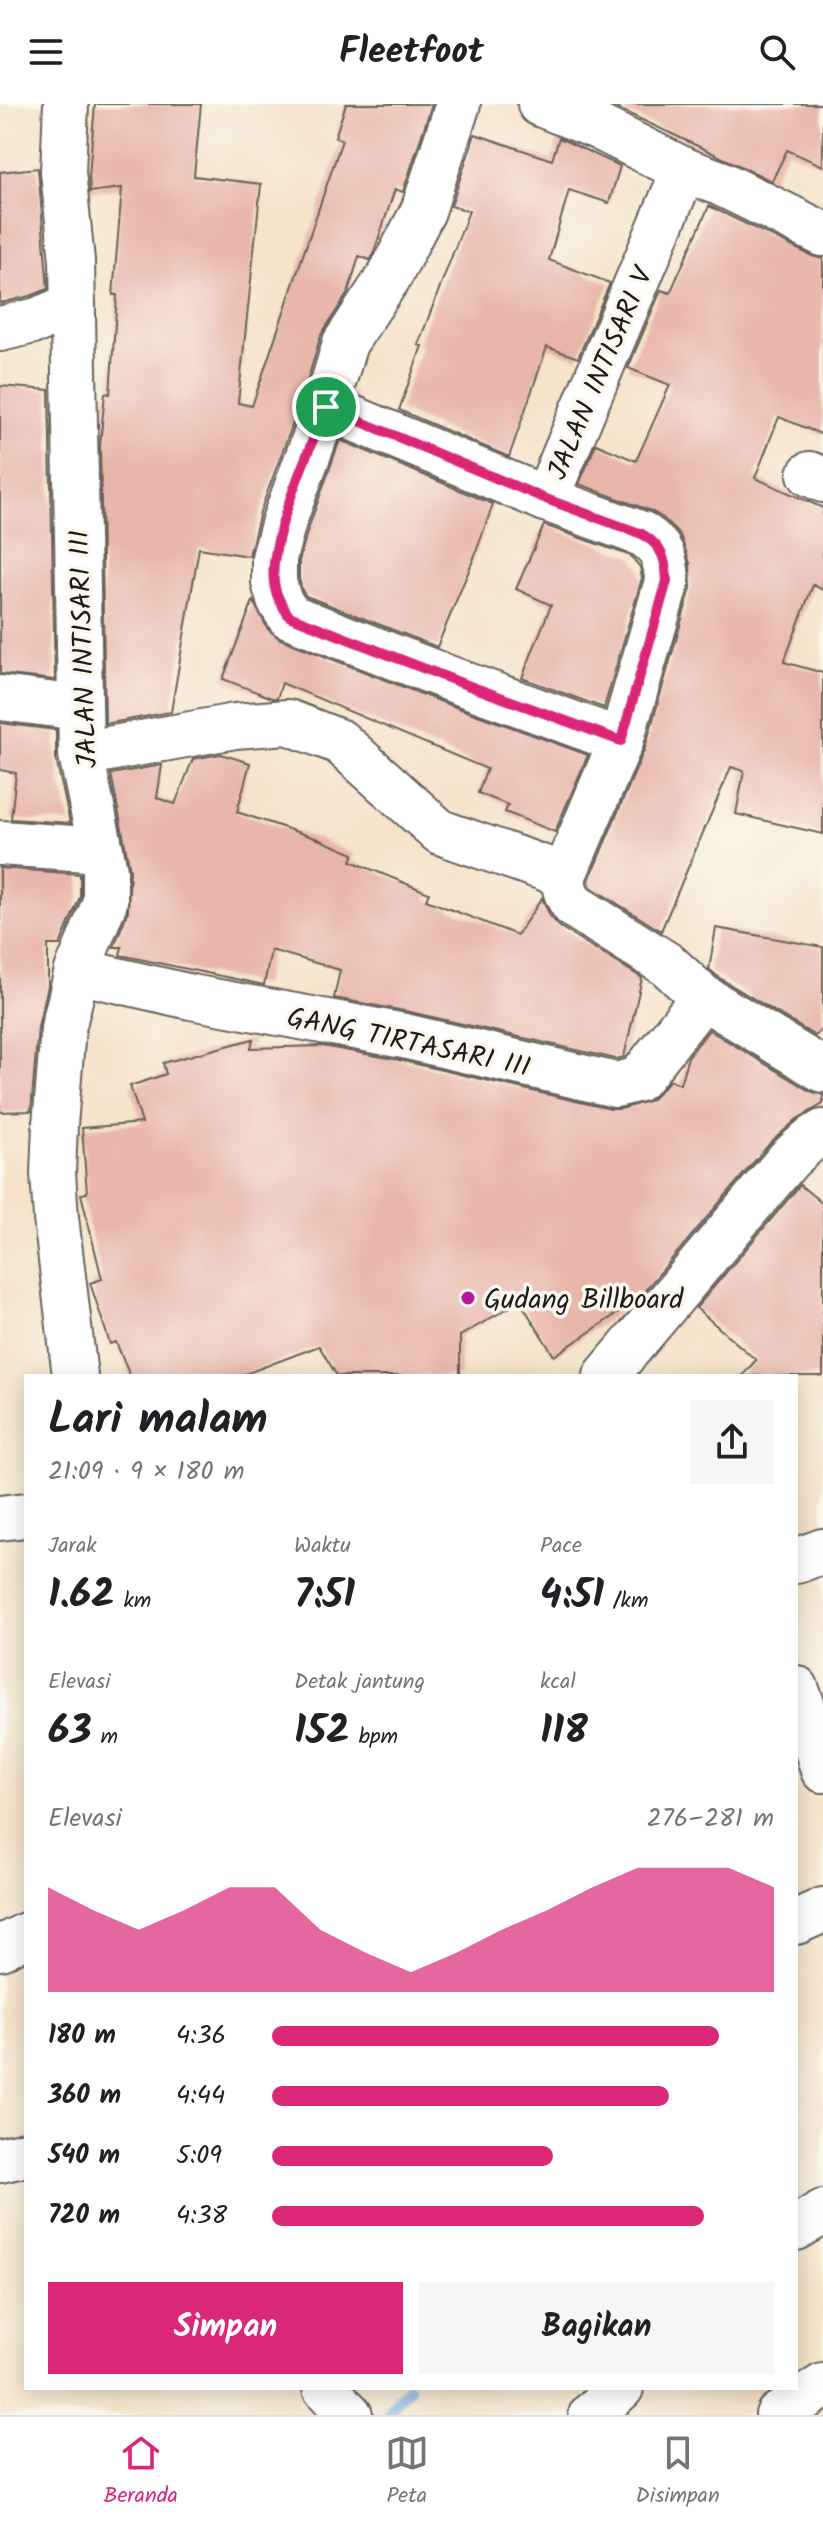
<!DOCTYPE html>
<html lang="id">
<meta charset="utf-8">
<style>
:root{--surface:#fff;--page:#f6f6f6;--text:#202124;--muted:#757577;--line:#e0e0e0;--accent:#db2777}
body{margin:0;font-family:Kalam,sans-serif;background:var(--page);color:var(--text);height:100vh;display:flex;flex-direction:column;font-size:30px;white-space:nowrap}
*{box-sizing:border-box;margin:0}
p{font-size:26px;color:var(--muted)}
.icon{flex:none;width:44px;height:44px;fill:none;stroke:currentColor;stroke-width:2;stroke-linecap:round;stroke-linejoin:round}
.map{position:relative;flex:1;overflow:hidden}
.sheet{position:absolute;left:24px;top:1270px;width:774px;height:1016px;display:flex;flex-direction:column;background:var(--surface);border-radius:0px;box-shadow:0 4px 20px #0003}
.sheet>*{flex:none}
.pin{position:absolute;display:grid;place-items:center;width:68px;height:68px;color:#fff;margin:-34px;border:4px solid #fff;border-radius:50%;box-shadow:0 2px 8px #0007}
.round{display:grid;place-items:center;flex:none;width:84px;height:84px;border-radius:0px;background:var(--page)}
.head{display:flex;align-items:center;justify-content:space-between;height:136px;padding:0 24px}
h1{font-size:44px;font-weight:700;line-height:60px}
.figures{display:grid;grid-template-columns:repeat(3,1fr);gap:12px;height:136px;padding:8px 24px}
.figures div{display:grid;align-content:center}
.figures b{font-size:40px;font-weight:700}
.figures small{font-size:22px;font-weight:400}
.figures p{font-size:22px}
.chart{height:224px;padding:16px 24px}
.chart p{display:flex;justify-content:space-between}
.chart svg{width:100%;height:144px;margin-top:8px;fill:var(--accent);opacity:.7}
.cta{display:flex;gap:16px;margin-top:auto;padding:16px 24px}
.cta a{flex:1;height:92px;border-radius:0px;background:var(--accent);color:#fff;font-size:32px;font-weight:700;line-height:92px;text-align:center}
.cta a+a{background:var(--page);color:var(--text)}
ul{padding:0 24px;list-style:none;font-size:26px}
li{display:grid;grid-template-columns:128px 96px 1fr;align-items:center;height:60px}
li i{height:20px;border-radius:10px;background:var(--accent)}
header{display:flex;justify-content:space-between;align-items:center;height:104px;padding:0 24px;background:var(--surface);font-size:36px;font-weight:700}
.tab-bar{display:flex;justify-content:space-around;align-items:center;height:112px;border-top:2px solid var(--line);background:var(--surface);font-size:22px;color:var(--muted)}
.tab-bar a{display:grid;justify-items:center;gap:4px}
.tab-bar .on{color:var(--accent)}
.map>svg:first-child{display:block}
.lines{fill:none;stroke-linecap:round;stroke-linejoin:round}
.stream{stroke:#6eaadf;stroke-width:12}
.building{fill:#e8b6ab}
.minor-casing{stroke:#686259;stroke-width:48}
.minor{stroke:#fff;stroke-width:44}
.route-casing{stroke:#fff;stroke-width:16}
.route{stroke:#db2777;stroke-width:10}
.poi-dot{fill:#b5179e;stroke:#fbf7ec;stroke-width:3}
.labels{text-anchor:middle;stroke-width:7;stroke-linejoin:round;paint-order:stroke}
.street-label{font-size:28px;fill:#1c1c1c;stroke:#fbf7ec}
.poi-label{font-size:28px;fill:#1c1c1c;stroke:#fbf7ec;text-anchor:start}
</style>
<header><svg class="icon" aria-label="menu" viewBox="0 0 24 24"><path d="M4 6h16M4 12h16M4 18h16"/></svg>Fleetfoot<svg class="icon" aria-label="search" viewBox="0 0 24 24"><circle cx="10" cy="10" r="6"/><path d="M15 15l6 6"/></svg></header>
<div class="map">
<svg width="823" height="2311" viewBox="0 0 823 2311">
<rect width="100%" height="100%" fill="#fbf7ec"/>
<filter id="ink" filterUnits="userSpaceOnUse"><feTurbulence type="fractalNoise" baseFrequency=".0125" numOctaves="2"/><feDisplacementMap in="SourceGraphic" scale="16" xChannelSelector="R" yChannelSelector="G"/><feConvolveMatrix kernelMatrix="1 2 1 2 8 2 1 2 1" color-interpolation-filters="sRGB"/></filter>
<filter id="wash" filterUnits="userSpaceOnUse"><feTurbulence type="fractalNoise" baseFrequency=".006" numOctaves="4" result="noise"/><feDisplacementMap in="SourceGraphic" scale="32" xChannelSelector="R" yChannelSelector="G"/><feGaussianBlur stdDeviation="1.8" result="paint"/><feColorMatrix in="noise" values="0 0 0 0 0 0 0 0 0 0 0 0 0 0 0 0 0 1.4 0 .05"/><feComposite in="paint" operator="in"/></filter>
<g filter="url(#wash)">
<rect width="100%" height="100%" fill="#f5e3ca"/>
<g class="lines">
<polyline class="stream" points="388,2311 398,2295 409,2284"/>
</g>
<g id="blocks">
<g class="building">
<polygon points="95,0 201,0 194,72 261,80 238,299 252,302 342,36 335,33 346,0 432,0 403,88 395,85 374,148 370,156 359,152 348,189 321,231 302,295 260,408 249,452 199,444 171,608 105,620 100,341 105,289 110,290 117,191 113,191 122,84 90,88 89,72"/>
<polygon points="608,0 823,0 823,62 787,46 772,77"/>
<polygon points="475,30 552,56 559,34 620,62 609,99 569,86 549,156 610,179 578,254 547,243 509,353 399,306 422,242 418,241 469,107 451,102"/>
<polygon points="38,64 48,185 30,192 0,199 0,68"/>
<polygon points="709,102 812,152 823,155 823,331 779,313 755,374 823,404 823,486 813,481 784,558 823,569 823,730 736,710 744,667 731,663 661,827 591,783 589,776 645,644 691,484 690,459 680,431 663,414 651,407 579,380 596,340 636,357 670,281 628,264 661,186 670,189"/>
<polygon points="0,282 49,286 55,576 0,570"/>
<polygon points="340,336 493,400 474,454 437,543 306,492 302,486 299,475 299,457 308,425"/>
<polygon points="544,421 631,452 640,463 642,474 604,604 522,574 551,501 516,485"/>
<polygon points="253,497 268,525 280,535 447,600 588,651 555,728 505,708 508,701 478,689 487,665 282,579 277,594 272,594 223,575"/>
<polygon points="0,619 56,626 56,655 70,719 11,715 16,669 0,666"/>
<polygon points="221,650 250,659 237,708 318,735 354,750 351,757 429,789 426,796 517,831 542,794 550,812 560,823 642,874 624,953 616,955 410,908 334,894 340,866 271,846 264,881 120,851 122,843 114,843 128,807 130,766 111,670 162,661 157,694 175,700 193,655"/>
<polygon points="0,764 80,770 80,793 60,841 48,841 48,882 38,923 31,1007 0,1008"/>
<polygon points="716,824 823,843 823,924 815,932 718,873 709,865"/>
<polygon points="709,926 810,987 823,991 823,1000 797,1015 770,1039 637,1196 554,1252 520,1197 460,1232 460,1272 337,1272 319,1242 240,1272 130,1272 116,1238 110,1240 90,1179 102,1175 81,1090 87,1089 82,1024 142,1019 130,982 166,970 163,959 253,935 251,944 322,942 399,956 610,1005 621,1005 651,996 670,976 680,980 688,953"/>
<polygon points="800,1081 823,1100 823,1272 742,1272 756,1256 696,1204"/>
</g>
</g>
</g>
<g filter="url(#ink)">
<use href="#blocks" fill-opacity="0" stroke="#686259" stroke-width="2"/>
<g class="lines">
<g class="minor-casing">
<g id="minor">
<polyline points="66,0 63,68 72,157 81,650 105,766 105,798 77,867 63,925 55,1021 53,1069 56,1114 75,1272"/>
<polyline points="458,0 423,107 390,171 345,239 326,303 284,417 274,454 274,478 279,496 289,512 456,577 621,637"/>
<polyline points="540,0 598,23 684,66 720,79 823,130"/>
<path d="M684 66 546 395 642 430C662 442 666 455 667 477L621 637 564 771C563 783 566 792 574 802L668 861 703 893 823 966"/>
<polyline points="0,225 38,216 73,201"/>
<polyline points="326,303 546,395"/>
<polyline points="810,370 823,376"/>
<polyline points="0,594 80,604"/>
<polyline points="81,650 235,622 288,618 340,638 440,728 564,771"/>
<polyline points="0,739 101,746"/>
<polyline points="77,867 191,893 404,932 616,981 636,976 642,971 703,893"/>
<polyline points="606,1272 789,1055 810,1036 823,1028"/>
<polyline points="0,1414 26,1411"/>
<polyline points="796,1457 823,1447"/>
<polyline points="796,1584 808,1616 823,1666"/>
<polyline points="796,1818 823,1806"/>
<polyline points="0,1844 26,1831"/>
<polyline points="0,2056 26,2050"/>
<polyline points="796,2124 823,2108"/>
<polyline points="325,2284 350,2311"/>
<polyline points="591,2311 621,2284"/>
<polyline points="778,2311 823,2282"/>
</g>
</g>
<use href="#minor" class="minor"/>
</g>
</g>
<g class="lines" filter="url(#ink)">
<g class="route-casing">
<path id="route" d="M326 303 546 395 642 430C662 442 666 455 667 477L621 637 456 577 289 512C282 501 275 491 274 478 268 436 310 345 326 303Z"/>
</g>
<use href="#route" class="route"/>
</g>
<circle class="poi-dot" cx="468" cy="1194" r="8"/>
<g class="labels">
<g class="street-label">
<text transform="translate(599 269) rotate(-67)" y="10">JALAN INTISARI V</text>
<text transform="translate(82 545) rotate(-92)" y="10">JALAN INTISARI III</text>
<text transform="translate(409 937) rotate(12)" y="10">GANG TIRTASARI III</text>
</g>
<g class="poi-label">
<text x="484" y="1204">Gudang Billboard</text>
</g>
</g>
</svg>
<div class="pin" style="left:326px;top:303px;background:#1e9e55"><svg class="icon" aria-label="arrive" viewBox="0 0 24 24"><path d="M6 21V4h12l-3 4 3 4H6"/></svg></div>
<section class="sheet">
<div class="head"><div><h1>Lari malam</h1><p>21:09 · 9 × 180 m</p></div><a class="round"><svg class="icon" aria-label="share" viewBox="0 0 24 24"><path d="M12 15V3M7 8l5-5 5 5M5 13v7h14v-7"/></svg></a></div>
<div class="figures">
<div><p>Jarak</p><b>1.62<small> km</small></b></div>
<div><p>Waktu</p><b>7:51</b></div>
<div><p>Pace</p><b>4:51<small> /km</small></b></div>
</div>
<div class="figures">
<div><p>Elevasi</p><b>63<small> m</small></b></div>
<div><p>Detak jantung</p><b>152<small> bpm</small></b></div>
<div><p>kcal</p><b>118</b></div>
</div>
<div class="chart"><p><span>Elevasi</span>276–281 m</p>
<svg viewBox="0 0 160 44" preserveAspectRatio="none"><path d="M0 44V12L10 19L20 25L30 19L40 12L50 12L60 25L70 32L80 38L90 32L100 25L110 19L120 12L130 6L140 6L150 6L160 12V44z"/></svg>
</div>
<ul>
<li><b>180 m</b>4:36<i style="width:89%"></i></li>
<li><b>360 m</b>4:44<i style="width:79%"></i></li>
<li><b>540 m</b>5:09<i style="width:56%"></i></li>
<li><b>720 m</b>4:38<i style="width:86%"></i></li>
</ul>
<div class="cta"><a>Simpan</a><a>Bagikan</a></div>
</section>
</div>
<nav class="tab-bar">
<a class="on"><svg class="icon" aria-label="home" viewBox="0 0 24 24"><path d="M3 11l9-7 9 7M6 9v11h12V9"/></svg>Beranda</a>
<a><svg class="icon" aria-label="map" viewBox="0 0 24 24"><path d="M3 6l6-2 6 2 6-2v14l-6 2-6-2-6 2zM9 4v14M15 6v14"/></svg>Peta</a>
<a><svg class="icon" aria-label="saved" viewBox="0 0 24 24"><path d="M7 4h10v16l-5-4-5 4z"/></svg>Disimpan</a>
</nav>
